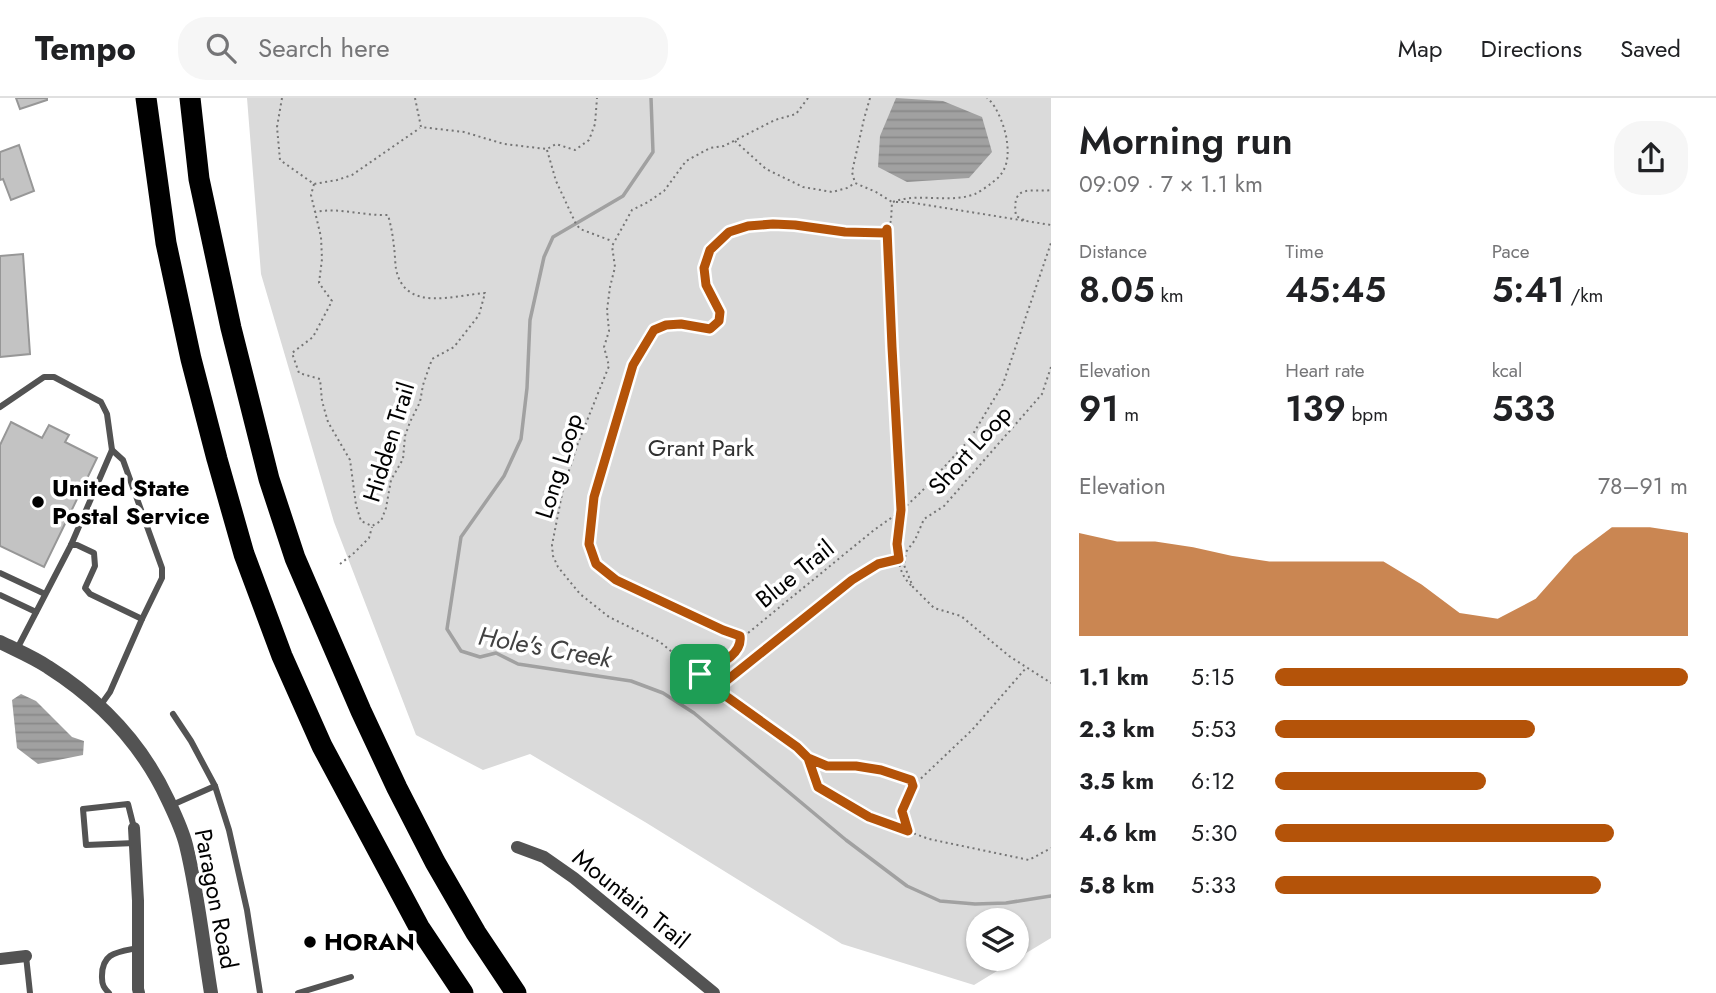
<!DOCTYPE html>
<meta charset="utf-8">
<style>
:root{--surface:#fff;--page:#f6f6f6;--text:#202124;--muted:#757577;--line:#e0e0e0;--accent:#b45309}
body{margin:0;font-family:Jost,sans-serif;background:var(--page);color:var(--text);height:100vh;display:flex;flex-direction:column;font-size:26px;white-space:nowrap}
*{box-sizing:border-box;margin:0}
p{font-size:23px;color:var(--muted)}
.icon{flex:none;width:38px;height:38px;fill:none;stroke:currentColor;stroke-width:2;stroke-linecap:round;stroke-linejoin:round}
.map{position:relative;flex:1;overflow:hidden}
.side{display:flex;flex-direction:column;background:var(--surface);width:665px}
.side>*{flex:none}
.buttons{position:absolute;left:966px;top:810px;display:grid;gap:14px}
.buttons a{display:grid;place-items:center;width:63px;height:63px;border-radius:50%;background:var(--surface);box-shadow:0 2px 5px #0004;font-size:35px}
.pin{position:absolute;display:grid;place-items:center;width:60px;height:60px;color:#fff;margin:-30px;border-radius:14px;box-shadow:0 4px 10px #0006}
.round{display:grid;place-items:center;flex:none;width:74px;height:74px;border-radius:28px;background:var(--page)}
.summary{display:flex;align-items:center;justify-content:space-between;height:119px;padding:0 28px}
h1{font-size:38px;font-weight:600;line-height:52px}
.metrics{display:grid;grid-template-columns:repeat(3,1fr);gap:10px;height:119px;padding:7px 28px}
.metrics div{display:grid;align-content:center}
.metrics b{font-size:35px;font-weight:600}
.metrics small{font-size:19px;font-weight:400}
.metrics p{font-size:19px}
.chart{height:196px;padding:14px 28px}
.chart p{display:flex;justify-content:space-between}
.chart svg{width:100%;height:126px;margin-top:7px;fill:var(--accent);opacity:.7}
ul{padding:0 28px;list-style:none;font-size:23px}
li{display:grid;grid-template-columns:112px 84px 1fr;align-items:center;height:52px}
li i{height:18px;border-radius:9px;background:var(--accent)}
header{display:flex;align-items:center;gap:42px;box-sizing:border-box;height:98px;padding:0 35px;background:var(--surface);border-bottom:2px solid var(--line)}
header strong{font-size:33px}
nav{display:flex;gap:38px;margin-inline-start:auto;font-size:24px}
.search{width:490px;height:63px;background:var(--page);display:flex;align-items:center;gap:18px;box-sizing:border-box;padding:0 24px;border-radius:28px;color:var(--muted);font-size:26px}
main{display:flex;flex:1;min-height:0}
.map>svg:first-child{display:block}
.green{fill:#dadada;fill-rule:evenodd}
.water{fill:url(#water-rules)}
.lines{fill:none;stroke-linecap:round;stroke-linejoin:round}
.stream{stroke:#a1a1a1;stroke-width:3.5}
.building{fill:#c3c3c3;stroke:#979797;stroke-width:2}
.path{stroke:#757575;stroke-width:2;stroke-dasharray:2 3.5;stroke-linecap:butt}
.service{stroke:#535353;stroke-width:6}
.minor{stroke:#535353;stroke-width:12}
.tertiary{stroke:#535353;stroke-width:14}
.motorway{stroke:#000;stroke-width:21}
.route-casing{stroke:#fff;stroke-width:14}
.route{stroke:#b45309;stroke-width:9}
.poi-dot{fill:#000;stroke:#fff;stroke-width:2.5}
.labels{text-anchor:middle;stroke-width:7;stroke-linejoin:round;paint-order:stroke}
.street-label{font-size:24px;fill:#000;stroke:#fff}
.park-label{font-size:24px;fill:#313131;stroke:#fff}
.poi-label{font-size:24px;font-weight:bold;fill:#000;stroke:#fff;text-anchor:start}
.water-label{font-size:26px;font-style:italic;fill:#424242;stroke:#fff}
</style>
<header>
<strong>Tempo</strong>
<div class="search"><svg class="icon" aria-label="search" viewBox="0 0 24 24"><circle cx="10" cy="10" r="6"/><path d="M15 15l6 6"/></svg>Search here</div>
<nav><a>Map</a><a>Directions</a><a>Saved</a></nav>
</header>
<main>
<div class="map">
<svg width="1051" height="895" viewBox="0 0 1051 895">
<defs>
<pattern id="water-rules" width="6" height="5" patternUnits="userSpaceOnUse" patternTransform="scale(1.75)"><rect width="6" height="5" fill="#a1a1a1"/><path d="M0 2.5h6" fill="none" stroke="#898989"/></pattern>
</defs>
<rect width="100%" height="100%" fill="#fff"/>
<path class="green" d="M247 0H1051V840L974 887 842 846 645 724 530 656 483 672 416 637 334 424 261 176ZM978 822H1017V861H978Z"/>
<g class="water">
<polygon points="896,0 943,3 982,19 992,54 969,80 907,84 878,69 880,38"/>
<polygon points="21,596 36,603 72,639 84,643 83,657 38,666 17,650 12,602"/>
</g>
<g class="lines">
<polyline class="stream" points="651,0 653,54 623,98 553,139 544,159 530,222 527,290 521,341 504,378 461,439 447,531 461,553 480,559 496,555 518,566 631,583 663,595 694,615 846,742 907,788 940,803 975,806 1006,805 1051,798"/>
</g>
<g class="building">
<polygon points="16,0 47,0 47,2 20,11"/>
<polygon points="19,47 34,93 11,102 3,81 0,82 0,54"/>
<polygon points="23,156 30,256 0,259 0,158"/>
<polygon points="11,324 42,340 49,327 69,337 65,344 97,360 44,469 0,448 0,347"/>
</g>
<g class="lines">
<g class="path">
<polyline points="282,0 277,29 280,62 314,86 337,82 352,77 420,30"/>
<polyline points="415,0 421,29 464,34 504,46 547,51 556,46 575,52 589,42 595,26 597,0"/>
<polyline points="808,0 796,16 775,22 724,48 710,50 686,63 664,93 648,104 632,112 612,148 615,169 610,189 607,212 609,233 604,249 609,268 578,345 563,391 552,447 553,458 558,469 580,496 609,519 660,544 716,591 797,649 808,660 818,689 869,719 929,741 1029,762 1051,750"/>
<path d="M870 0 864 21 852 74 855 85 876 94 892 104 891 123 885 136C870 136 856 136 842 134 806 129 750 114 721 141 716 147 711 150 708 158 705 168 703 179 707 189 715 208 730 213 710 231L681 226 666 227 654 232 633 267 594 399 589 446 596 466 616 482 723 532 740 538 748 535 874 432 901 413 922 393 970 341 1003 286 1051 145"/>
<polyline points="735,43 766,71 803,89 832,94 847,90 855,85"/>
<polyline points="547,52 556,83 576,126 580,131 612,143"/>
<path d="M314 86 311 97 321 139 322 161 319 185 332 203 313 239 292 255 299 275 320 281 322 303 328 324 350 362 356 407 361 423 372 428 381 423 386 410 391 382 403 361 405 338 410 324 420 304 423 287 432 261 454 249 479 217 485 195C454 197 405 215 396 171 395 164 395 156 394 149 393 138 391 128 388 117 363 118 339 109 315 114"/>
<path d="M893 104C919 94 949 106 975 96 981 93 988 88 993 84 1007 74 1009 60 1007 44 1006 32 997 7 987 0"/>
<polyline points="896,104 908,104 1051,127"/>
<path d="M1024 122 1016 118C1011 84 1032 95 1051 92"/>
<path d="M887 132 901 413C898 437 891 471 913 489"/>
<polyline points="1051,269 1042,296 944,408 924,421 915,442 906,454 904,467 913,489 934,510 961,518 1009,558 1051,585"/>
<polyline points="340,466 354,455 369,440 372,429"/>
<path d="M701 575C716 567 741 558 741 539"/>
<polyline points="716,591 852,482 878,466 898,461"/>
<polyline points="809,661 827,668 856,668 881,672 911,682 913,688 903,714 908,733"/>
<polyline points="913,688 972,632 1026,570"/>
</g>
<g class="service">
<polyline points="0,309 44,279 54,279 101,304 107,316 112,352 71,447 17,551"/>
<polyline points="112,352 123,362 162,470 162,480 142,521"/>
<polyline points="71,447 77,447 94,455 95,468 85,490 90,496 142,521 110,594 100,608"/>
<polyline points="0,475 45,496"/>
<polyline points="0,497 36,514"/>
<polyline points="173,616 191,643 215,688"/>
<polyline points="172,707 215,688 229,732 247,812 260,895"/>
<polyline points="134,730 128,706 83,711 86,747 135,745"/>
<polyline points="26,858 30,895"/>
<path d="M109 895C104 890 102 887 102 880 101 854 118 854 138 850"/>
<polyline points="298,895 351,879"/>
</g>
<g class="minor">
<polyline points="134,730 138,803 138,891 139,895"/>
<polyline points="517,749 544,759 574,780 714,895"/>
<polyline points="0,861 26,858"/>
</g>
<path class="tertiary" d="M0 544C16 552 33 559 48 569 100 602 142 646 168 702 175 717 182 731 186 747 198 796 203 846 211 895"/>
<g class="motorway">
<polyline points="146,0 166,145 191,261 217,361 244,456 282,558 322,648 419,829 463,895"/>
<polyline points="190,0 199,81 231,230 269,381 295,460 361,613 397,690 435,764 476,835 516,895"/>
</g>
</g>
<g class="lines">
<g class="route-casing">
<path id="route" d="M700 576C715 568 743 558 740 538L723 532 616 482 596 466 589 446 594 399 633 267 654 232 666 227 681 226 710 231 719 223 720 214 706 187 704 170 710 152 729 134 748 128 773 126 795 127 845 134 885 135 887 131 892 249 901 412 897 446 899 461 878 466 852 482 716 591 797 649 808 660 818 689 869 719 908 733 902 713 913 688 911 682 881 672 856 668H827L808 660 797 649 716 591 700 576"/>
</g>
<use href="#route" class="route"/>
</g>
<g class="poi-dot">
<circle cx="38" cy="404" r="7"/>
<circle cx="310" cy="844" r="7"/>
</g>
<g class="labels">
<g class="street-label">
<text transform="translate(389 344) rotate(-73)" y="8">Hidden Trail</text>
<text transform="translate(970 352) rotate(-48)" y="8">Short Loop</text>
<text transform="translate(559 368) rotate(-73)" y="8">Long Loop</text>
<text transform="translate(795 476) rotate(-39)" y="8">Blue Trail</text>
<text transform="translate(216 801) rotate(79)" y="8">Paragon Road</text>
<text transform="translate(631 801) rotate(39)" y="8">Mountain Trail</text>
</g>
<g class="park-label">
<text x="701" y="358">Grant Park</text>
</g>
<g class="poi-label">
<text x="52" y="398">United State<tspan x="52" dy="28">Postal Service</tspan></text>
<text x="324" y="852">HORAN</text>
</g>
<g class="water-label">
<text transform="translate(545 549) rotate(10)" y="9">Hole's Creek</text>
</g>
</g>
</svg>
<div class="buttons">
<a><svg class="icon" aria-label="layers" viewBox="0 0 24 24"><path d="M12 4l9 5-9 5-9-5zM3 14l9 5 9-5"/></svg></a>
</div>
<div class="pin" style="left:700px;top:576px;background:#1e9e55"><svg class="icon" aria-label="arrive" viewBox="0 0 24 24"><path d="M6 21V4h12l-3 4 3 4H6"/></svg></div>
</div>
<section class="side">
<div class="summary"><div><h1>Morning run</h1><p>09:09 · 7 × 1.1 km</p></div><a class="round"><svg class="icon" aria-label="share" viewBox="0 0 24 24"><path d="M12 15V3M7 8l5-5 5 5M5 13v7h14v-7"/></svg></a></div>
<div class="metrics">
<div><p>Distance</p><b>8.05<small> km</small></b></div>
<div><p>Time</p><b>45:45</b></div>
<div><p>Pace</p><b>5:41<small> /km</small></b></div>
</div>
<div class="metrics">
<div><p>Elevation</p><b>91<small> m</small></b></div>
<div><p>Heart rate</p><b>139<small> bpm</small></b></div>
<div><p>kcal</p><b>533</b></div>
</div>
<div class="chart"><p><span>Elevation</span>78–91 m</p>
<svg viewBox="0 0 160 44" preserveAspectRatio="none"><path d="M0 44V8L10 11L20 11L30 13L40 16L50 18L60 18L70 18L80 18L90 26L100 36L110 38L120 31L130 16L140 6L150 6L160 8V44z"/></svg>
</div>
<ul>
<li><b>1.1 km</b>5:15<i style="width:100%"></i></li>
<li><b>2.3 km</b>5:53<i style="width:63%"></i></li>
<li><b>3.5 km</b>6:12<i style="width:51%"></i></li>
<li><b>4.6 km</b>5:30<i style="width:82%"></i></li>
<li><b>5.8 km</b>5:33<i style="width:79%"></i></li>
</ul>
</section>
</main>
